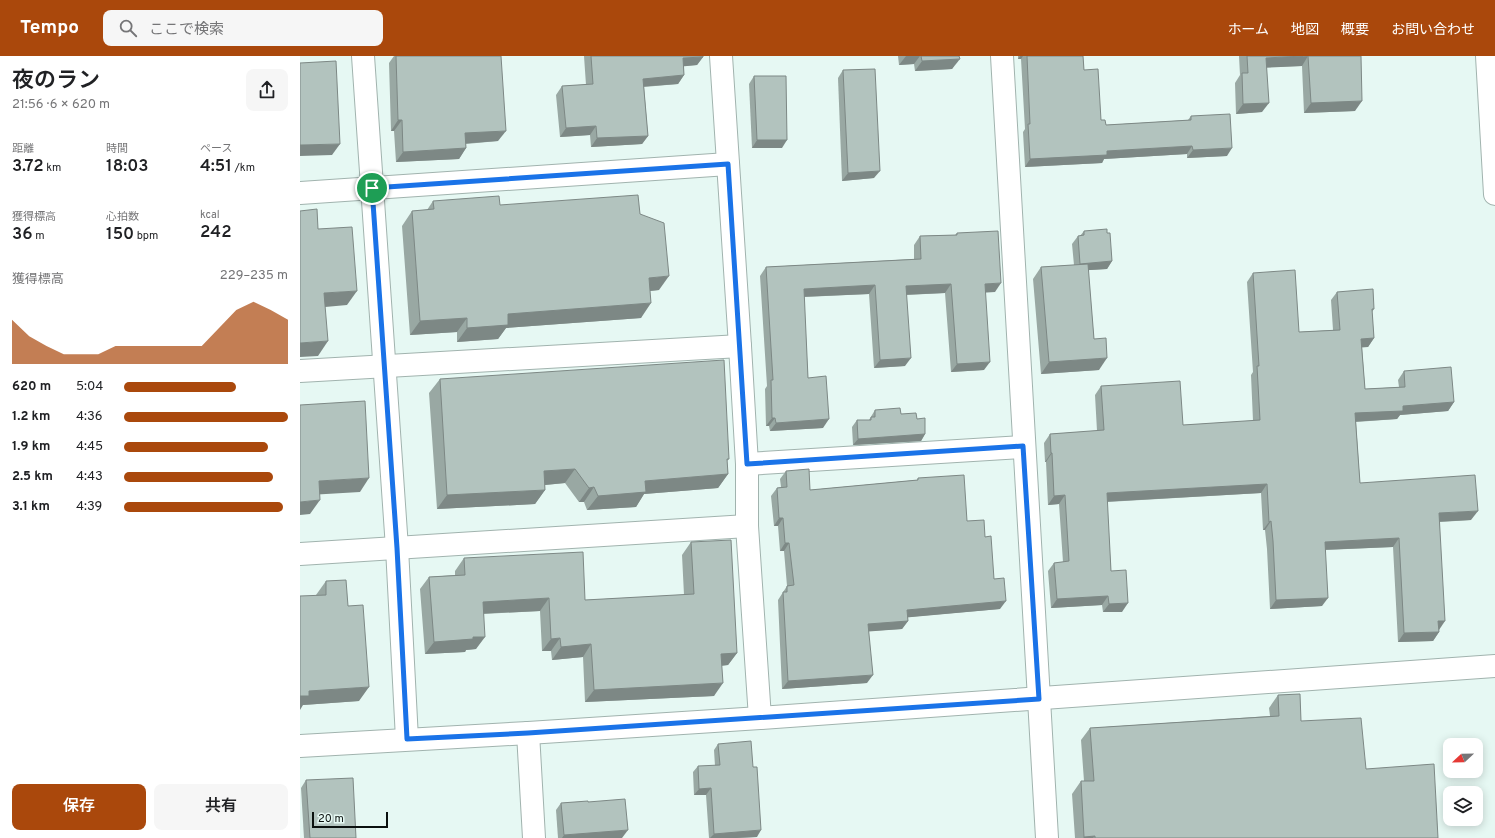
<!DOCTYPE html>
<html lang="ja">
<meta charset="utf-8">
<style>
:root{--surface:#fff;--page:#f6f6f6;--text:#202124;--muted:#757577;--accent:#aa480c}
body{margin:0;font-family:Overpass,"Noto Sans JP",sans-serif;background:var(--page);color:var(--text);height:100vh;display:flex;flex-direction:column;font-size:15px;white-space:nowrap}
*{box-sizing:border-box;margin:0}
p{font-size:13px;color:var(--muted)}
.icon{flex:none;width:22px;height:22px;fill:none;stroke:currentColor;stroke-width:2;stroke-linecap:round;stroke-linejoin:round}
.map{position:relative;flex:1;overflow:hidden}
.sheet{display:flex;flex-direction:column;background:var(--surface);width:300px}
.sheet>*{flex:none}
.needle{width:26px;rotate:248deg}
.fabs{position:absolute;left:1143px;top:682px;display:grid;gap:8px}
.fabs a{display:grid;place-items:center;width:40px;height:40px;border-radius:8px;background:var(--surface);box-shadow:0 2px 10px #0003;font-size:20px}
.scale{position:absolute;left:12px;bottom:10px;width:76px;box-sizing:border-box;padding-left:4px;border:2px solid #0b110f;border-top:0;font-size:11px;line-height:14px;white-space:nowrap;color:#0b110f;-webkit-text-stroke:3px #e6f8f3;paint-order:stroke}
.pin{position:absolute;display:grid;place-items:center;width:34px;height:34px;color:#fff;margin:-17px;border:2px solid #fff;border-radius:50%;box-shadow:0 1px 4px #0007}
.round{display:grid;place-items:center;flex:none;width:42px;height:42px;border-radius:8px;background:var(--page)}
.summary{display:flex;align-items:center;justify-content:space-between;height:68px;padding:0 12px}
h1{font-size:22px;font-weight:600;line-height:30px}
.metrics{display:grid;grid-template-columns:repeat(3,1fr);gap:6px;height:68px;padding:4px 12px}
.metrics div{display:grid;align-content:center}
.metrics b{font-size:17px;font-weight:600}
.metrics small{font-size:11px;font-weight:400}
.metrics p{font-size:11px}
.chart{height:112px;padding:8px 12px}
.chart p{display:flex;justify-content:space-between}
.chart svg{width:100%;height:72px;margin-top:4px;fill:var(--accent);opacity:.7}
.primary-button{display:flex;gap:8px;margin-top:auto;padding:8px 12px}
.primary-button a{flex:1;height:46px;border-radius:8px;background:var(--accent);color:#fff;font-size:16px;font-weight:600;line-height:46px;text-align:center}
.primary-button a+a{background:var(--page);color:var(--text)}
ul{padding:0 12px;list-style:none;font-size:13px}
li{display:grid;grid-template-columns:64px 48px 1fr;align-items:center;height:30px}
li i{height:10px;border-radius:5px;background:var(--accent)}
header{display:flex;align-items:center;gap:24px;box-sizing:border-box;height:56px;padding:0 20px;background:var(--accent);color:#fff}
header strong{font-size:19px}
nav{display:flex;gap:22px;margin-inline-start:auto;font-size:14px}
.search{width:280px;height:36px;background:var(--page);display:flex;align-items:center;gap:10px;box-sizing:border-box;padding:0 14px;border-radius:8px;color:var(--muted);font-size:15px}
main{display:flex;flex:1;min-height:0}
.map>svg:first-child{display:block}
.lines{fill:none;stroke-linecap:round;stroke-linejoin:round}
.minor-casing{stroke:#a1b3ae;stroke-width:24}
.minor{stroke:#fff;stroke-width:22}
.wall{fill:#99a8a3}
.shaded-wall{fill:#7d8885}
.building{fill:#b2c3be;stroke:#7d8885}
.route-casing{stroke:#fff;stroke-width:8}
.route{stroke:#1a73e8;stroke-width:5}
</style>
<header>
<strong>Tempo</strong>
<div class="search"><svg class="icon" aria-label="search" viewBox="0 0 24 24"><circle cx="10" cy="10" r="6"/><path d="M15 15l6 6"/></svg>ここで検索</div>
<nav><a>ホーム</a><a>地図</a><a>概要</a><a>お問い合わせ</a></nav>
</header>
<main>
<section class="sheet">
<div class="summary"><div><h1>夜のラン</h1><p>21:56 · 6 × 620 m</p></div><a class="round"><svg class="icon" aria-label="share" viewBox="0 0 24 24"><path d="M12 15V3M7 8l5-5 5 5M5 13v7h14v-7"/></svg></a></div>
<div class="metrics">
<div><p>距離</p><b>3.72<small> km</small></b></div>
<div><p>時間</p><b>18:03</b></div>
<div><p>ペース</p><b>4:51<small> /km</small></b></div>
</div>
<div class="metrics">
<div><p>獲得標高</p><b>36<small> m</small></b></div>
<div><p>心拍数</p><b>150<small> bpm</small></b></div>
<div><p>kcal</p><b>242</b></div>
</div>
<div class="chart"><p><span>獲得標高</span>229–235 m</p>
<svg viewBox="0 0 160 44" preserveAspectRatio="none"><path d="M0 44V17L10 27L20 33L30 38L40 38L50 38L60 33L70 33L80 33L90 33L100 33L110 33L120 22L130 11L140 6L150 11L160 17V44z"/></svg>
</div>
<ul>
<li><b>620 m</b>5:04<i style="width:68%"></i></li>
<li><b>1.2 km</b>4:36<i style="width:100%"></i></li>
<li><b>1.9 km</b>4:45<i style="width:88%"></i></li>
<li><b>2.5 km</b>4:43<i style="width:91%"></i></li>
<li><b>3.1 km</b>4:39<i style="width:97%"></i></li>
</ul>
<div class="primary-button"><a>保存</a><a>共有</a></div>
</section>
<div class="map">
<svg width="1195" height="782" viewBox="0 0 1195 782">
<rect width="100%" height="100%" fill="#e6f8f3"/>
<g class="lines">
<g class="minor-casing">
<g id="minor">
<polyline points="63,0 97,492 107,683"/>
<polyline points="421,0 440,290 447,408 447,470 460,662"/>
<polyline points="702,0 747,782"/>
<polyline points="1187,0 1195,138"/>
<polyline points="0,137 428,108"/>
<polyline points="0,315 440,290"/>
<polyline points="447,408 723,391"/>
<polyline points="0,498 447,470"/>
<polyline points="228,677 234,782"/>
<polyline points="0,690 228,677 460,662 1195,610"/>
</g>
</g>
<use href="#minor" class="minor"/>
</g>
<g class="wall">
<polygon points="94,0 201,0 198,85 166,88 166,92 159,103 96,106 94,75 91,75 89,7"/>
<polygon points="284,0 403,0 403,1 397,9 384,10 384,19 378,28 344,31 348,80 342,88 291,91 290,79 260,81 256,39 262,30 286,29"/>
<polygon points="598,0 659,0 652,13 615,15 614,8 599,9"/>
<polygon points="718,0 783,0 784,14 801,64 806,69 888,64 891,60 927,100 887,102 887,98 804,103 802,107 725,111 723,76 725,73 721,3 718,3"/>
<polygon points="939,0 1061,0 1055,55 1004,57 1002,10 967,11 962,56 936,58 935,27 940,19"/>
<polygon points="543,14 574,122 542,125 538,22"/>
<polygon points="454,20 482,92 452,92 449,28"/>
<polygon points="133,145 340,158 359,234 350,235 341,262 206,272 198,283 157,286 157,276 110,279 102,170 112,155 127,154"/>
<polygon points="784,175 807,177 812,205 807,213 788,214 794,283 799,314 741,318 733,223 741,211 774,209 772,188 778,180 780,180"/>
<polygon points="657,177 695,236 685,236 684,314 651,316 645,237 606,239 605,310 574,312 569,238 504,241 508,322 523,372 470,375 469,370 466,370 465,333 467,330 460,220 466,211 614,203 614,189 620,180 655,179"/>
<polygon points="953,217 999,276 1033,274 1031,244 1037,236 1074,253 1072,256 1074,282 1068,291 1062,291 1065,333 1099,331 1098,324 1104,315 1154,346 1148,355 1100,359 1097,363 1056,366 1060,427 1171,464 1140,466 1139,574 1139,576 1133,585 1098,586 1093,491 1025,494 1022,550 970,553 967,493 965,474 963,474 961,437 807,446 811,515 822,556 803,556 802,549 751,552 748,515 754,507 763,506 759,448 748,449 746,406 745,406 744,387 750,378 797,375 795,339 801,330 883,369 953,365 951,319 953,316 947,226"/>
<polygon points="140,323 429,403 427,405 428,418 418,432 344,438 336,451 287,454 284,446 279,446 265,427 245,429 245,434 235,448 137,453 129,337"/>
<polygon points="575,354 601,358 617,363 625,378 621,385 553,389 552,371 557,364 569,364"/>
<polygon points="486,415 510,434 617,424 618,422 667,465 685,481 700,553 608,561 608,565 602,573 569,575 567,627 482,633 478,544 487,530 484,495 480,495 478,470 474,470 471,440 477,432 481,431 480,423"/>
<polygon points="391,486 437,597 428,609 422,610 414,640 285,646 283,601 252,604 251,595 242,595 240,555 184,558 176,593 166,594 165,596 125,598 120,533 129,521 155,519 155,515 164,502 285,544 384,539 382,499"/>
<polygon points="26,525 48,550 59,645 3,649 16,539"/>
<polygon points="978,639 1001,665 1066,713 1138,782 775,782 772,738 781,725 784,725 781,684 790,672 970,660 969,652"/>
<polygon points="418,688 457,781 436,782 409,782 406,739 394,739 393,716 398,710 415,710 414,694"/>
<polygon points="6,724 56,782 4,782 1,732"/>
<polygon points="288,746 322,782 258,782 256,754 261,747"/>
</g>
<g class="shaded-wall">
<polygon points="606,0 620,0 614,8 599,9"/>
<polygon points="720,0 723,0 721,3 718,3"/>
<polygon points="1008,0 1002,10 960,12 966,2"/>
<polygon points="403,1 397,9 377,11 383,2"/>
<polygon points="660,3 652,13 615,15 622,5"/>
<polygon points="384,19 378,28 337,31 343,23"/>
<polygon points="1062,45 1055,55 1004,57 1011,47"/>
<polygon points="969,47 962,56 936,58 943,48"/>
<polygon points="98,64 102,64 94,75 91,75"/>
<polygon points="296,70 290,79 260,81 266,72"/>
<polygon points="206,75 198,85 158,88 165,77"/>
<polygon points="348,80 342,88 291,91 297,82"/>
<polygon points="457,84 487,84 482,92 452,92"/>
<polygon points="40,88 32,99 0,100 0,89"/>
<polygon points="892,90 887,98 804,103 802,107 725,111 730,103 807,95"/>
<polygon points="166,92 159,103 96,106 103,96"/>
<polygon points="932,92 927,100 887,102 893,94"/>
<polygon points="580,115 574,122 542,125 548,117"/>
<polygon points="812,205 807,213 774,215 780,208"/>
<polygon points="369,220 359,234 339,236 349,222"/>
<polygon points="701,227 695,236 679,237 685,228"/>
<polygon points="651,228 645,237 600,239 606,230"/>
<polygon points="575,229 569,238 498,241 504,233"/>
<polygon points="57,235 47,249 14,252 24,237"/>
<polygon points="351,247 341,262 206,272 198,283 157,286 167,272 208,258"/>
<polygon points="167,262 157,276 110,279 120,265"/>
<polygon points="1074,282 1068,291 1055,292 1061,283"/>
<polygon points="28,285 18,300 0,301 0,287"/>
<polygon points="611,302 605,310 574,312 580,304"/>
<polygon points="807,302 799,314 741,318 749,306"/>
<polygon points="690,306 684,314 651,316 657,308"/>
<polygon points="1154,346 1148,355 1100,359 1097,363 1049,366 1055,357 1103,350"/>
<polygon points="472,362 475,362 469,370 466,370"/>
<polygon points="529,363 523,372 470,375 476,367"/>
<polygon points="625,378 621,385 553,389 558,383"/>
<polygon points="751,397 752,397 746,406 745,406"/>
<polygon points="275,413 265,427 234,430 244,415"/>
<polygon points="428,418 418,432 344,438 336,451 287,454 298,440 345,425"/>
<polygon points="69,422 60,436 9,439 19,425"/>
<polygon points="967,428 961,437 801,446 807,437"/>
<polygon points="294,431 284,446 279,446 289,432"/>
<polygon points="245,434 235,448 137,453 147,439"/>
<polygon points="765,439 759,448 748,449 754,440"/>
<polygon points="20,444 10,458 0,459 0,446"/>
<polygon points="1178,455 1171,464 1133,466 1139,457"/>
<polygon points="479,462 483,462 478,470 474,470"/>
<polygon points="971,465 965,474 963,474 969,466"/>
<polygon points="1099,482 1093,491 1019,494 1025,486"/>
<polygon points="485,487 489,487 484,495 480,495"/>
<polygon points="808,540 802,549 751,552 757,543"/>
<polygon points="249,542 240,555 174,558 183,546"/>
<polygon points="1028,542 1022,550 970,553 976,544"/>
<polygon points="706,545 700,553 601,562 607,554"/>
<polygon points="828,547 822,556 803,556 809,548"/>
<polygon points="608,565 602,573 562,576 568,568"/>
<polygon points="1138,565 1145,565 1139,574 1132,574"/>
<polygon points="1139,576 1133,585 1098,586 1104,577"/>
<polygon points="173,581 185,581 176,593 166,594 165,596 125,598 134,586"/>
<polygon points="260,582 251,595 242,595 251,583"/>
<polygon points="291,588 283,601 252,604 261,591"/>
<polygon points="437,597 428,609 412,610 421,598"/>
<polygon points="573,619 567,627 482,633 488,625"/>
<polygon points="423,627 414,640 285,646 294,634"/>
<polygon points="69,631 59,645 3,649 0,654 0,640 9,635"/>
<polygon points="411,732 406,739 394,739 399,733"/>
<polygon points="328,774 322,782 262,782 264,779"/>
<polygon points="461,774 457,781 436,782 410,782 414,778"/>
<polygon points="795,780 793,782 783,782 784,781"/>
</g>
<g class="building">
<polygon points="96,0 201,0 206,75 165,77 166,92 103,96 102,64 98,64"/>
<polygon points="291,0 403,0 403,1 383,2 384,19 343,23 348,80 297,82 296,70 266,72 262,30 293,28"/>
<polygon points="621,0 659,0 660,3 622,5"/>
<polygon points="727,0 783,0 784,14 798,13 801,64 805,64 806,69 891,64 891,60 930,58 932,92 893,94 892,90 807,95 807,99 730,103 728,68 730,68"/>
<polygon points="947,0 1003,0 966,2 969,47 943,48 942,17 948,17"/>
<polygon points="1008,0 1061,0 1062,45 1011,47"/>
<polygon points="36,5 40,88 0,89 0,7"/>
<polygon points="575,13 580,115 548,117 543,14"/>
<polygon points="454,20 486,20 487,84 457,84"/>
<polygon points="338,139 340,158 364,167 369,220 349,222 351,247 208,258 208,269 167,272 167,262 120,265 112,155 134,153 133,145 199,140 200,149"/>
<polygon points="17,153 18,173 52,171 57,235 24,237 28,285 0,287 0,155"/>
<polygon points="807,173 807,177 810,177 812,205 780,208 778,180 784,179 784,175"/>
<polygon points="698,175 701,227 685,228 690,306 657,308 651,228 606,230 611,302 580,304 575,229 504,233 508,322 526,320 529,363 476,367 475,362 472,362 471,324 473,324 466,211 621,203 620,180 657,179 657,177"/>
<polygon points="788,208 794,283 806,282 807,302 749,306 741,211"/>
<polygon points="995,214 999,276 1040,274 1037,236 1073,233 1074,253 1072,253 1074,282 1061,283 1065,333 1105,331 1104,315 1151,311 1154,346 1103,350 1103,355 1055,357 1060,427 1175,419 1178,455 1139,457 1145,565 1138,565 1139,576 1104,577 1099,482 1025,486 1028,542 976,544 973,485 971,465 969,466 967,428 807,437 811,515 826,514 828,547 809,548 808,540 757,543 754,507 769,505 765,439 754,440 752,397 751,397 750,378 804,374 801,330 880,325 883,369 960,364 957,310 959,310 953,217"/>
<polygon points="424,304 429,403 427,403 428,418 345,425 346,436 298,440 294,431 289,432 275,413 244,415 245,434 147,439 140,323"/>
<polygon points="65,345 69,422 19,425 20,444 0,446 0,349"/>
<polygon points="600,352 601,358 616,357 617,363 625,362 625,378 558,383 557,364 571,364 571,361 575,361 575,354"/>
<polygon points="509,413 510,434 618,424 618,422 664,419 667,465 684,464 685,481 691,480 694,523 704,522 706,545 607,554 608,565 568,568 573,619 488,625 483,536 487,536 487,530 494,529 489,487 485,487 483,462 479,462 477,432 487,431 486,415"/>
<polygon points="431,484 437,597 421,598 423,627 294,634 291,588 261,591 260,582 251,583 249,542 183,546 185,581 173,581 173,583 134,586 129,521 165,519 164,502 283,496 285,544 394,538 391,486"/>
<polygon points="46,524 48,550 63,549 69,631 9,635 9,640 0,640 0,540 26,539 26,525"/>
<polygon points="1000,638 1001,665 1061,662 1066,713 1134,708 1138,782 795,782 795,780 784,781 781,725 794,725 790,672 979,660 978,639"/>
<polygon points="451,685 453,711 457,711 461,774 414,778 411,732 399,733 398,710 420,709 418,688"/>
<polygon points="53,722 56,782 10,782 6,724"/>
<polygon points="325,743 328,774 264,779 261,747 288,745 288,746"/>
</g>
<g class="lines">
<g class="route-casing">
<polygon id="route" points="428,108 447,408 723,390 739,643 228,677 107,683 97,492 72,132"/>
</g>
<use href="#route" class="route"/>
</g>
</svg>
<div class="fabs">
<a><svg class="needle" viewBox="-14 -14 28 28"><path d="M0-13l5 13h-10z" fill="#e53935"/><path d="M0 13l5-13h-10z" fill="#757577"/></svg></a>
<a><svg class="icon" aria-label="layers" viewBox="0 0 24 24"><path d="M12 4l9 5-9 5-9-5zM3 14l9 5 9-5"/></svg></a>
</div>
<div class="scale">20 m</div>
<div class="pin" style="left:72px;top:132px;background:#1e9e55"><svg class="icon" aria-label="arrive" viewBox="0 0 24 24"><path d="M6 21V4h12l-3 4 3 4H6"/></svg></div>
</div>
</main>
